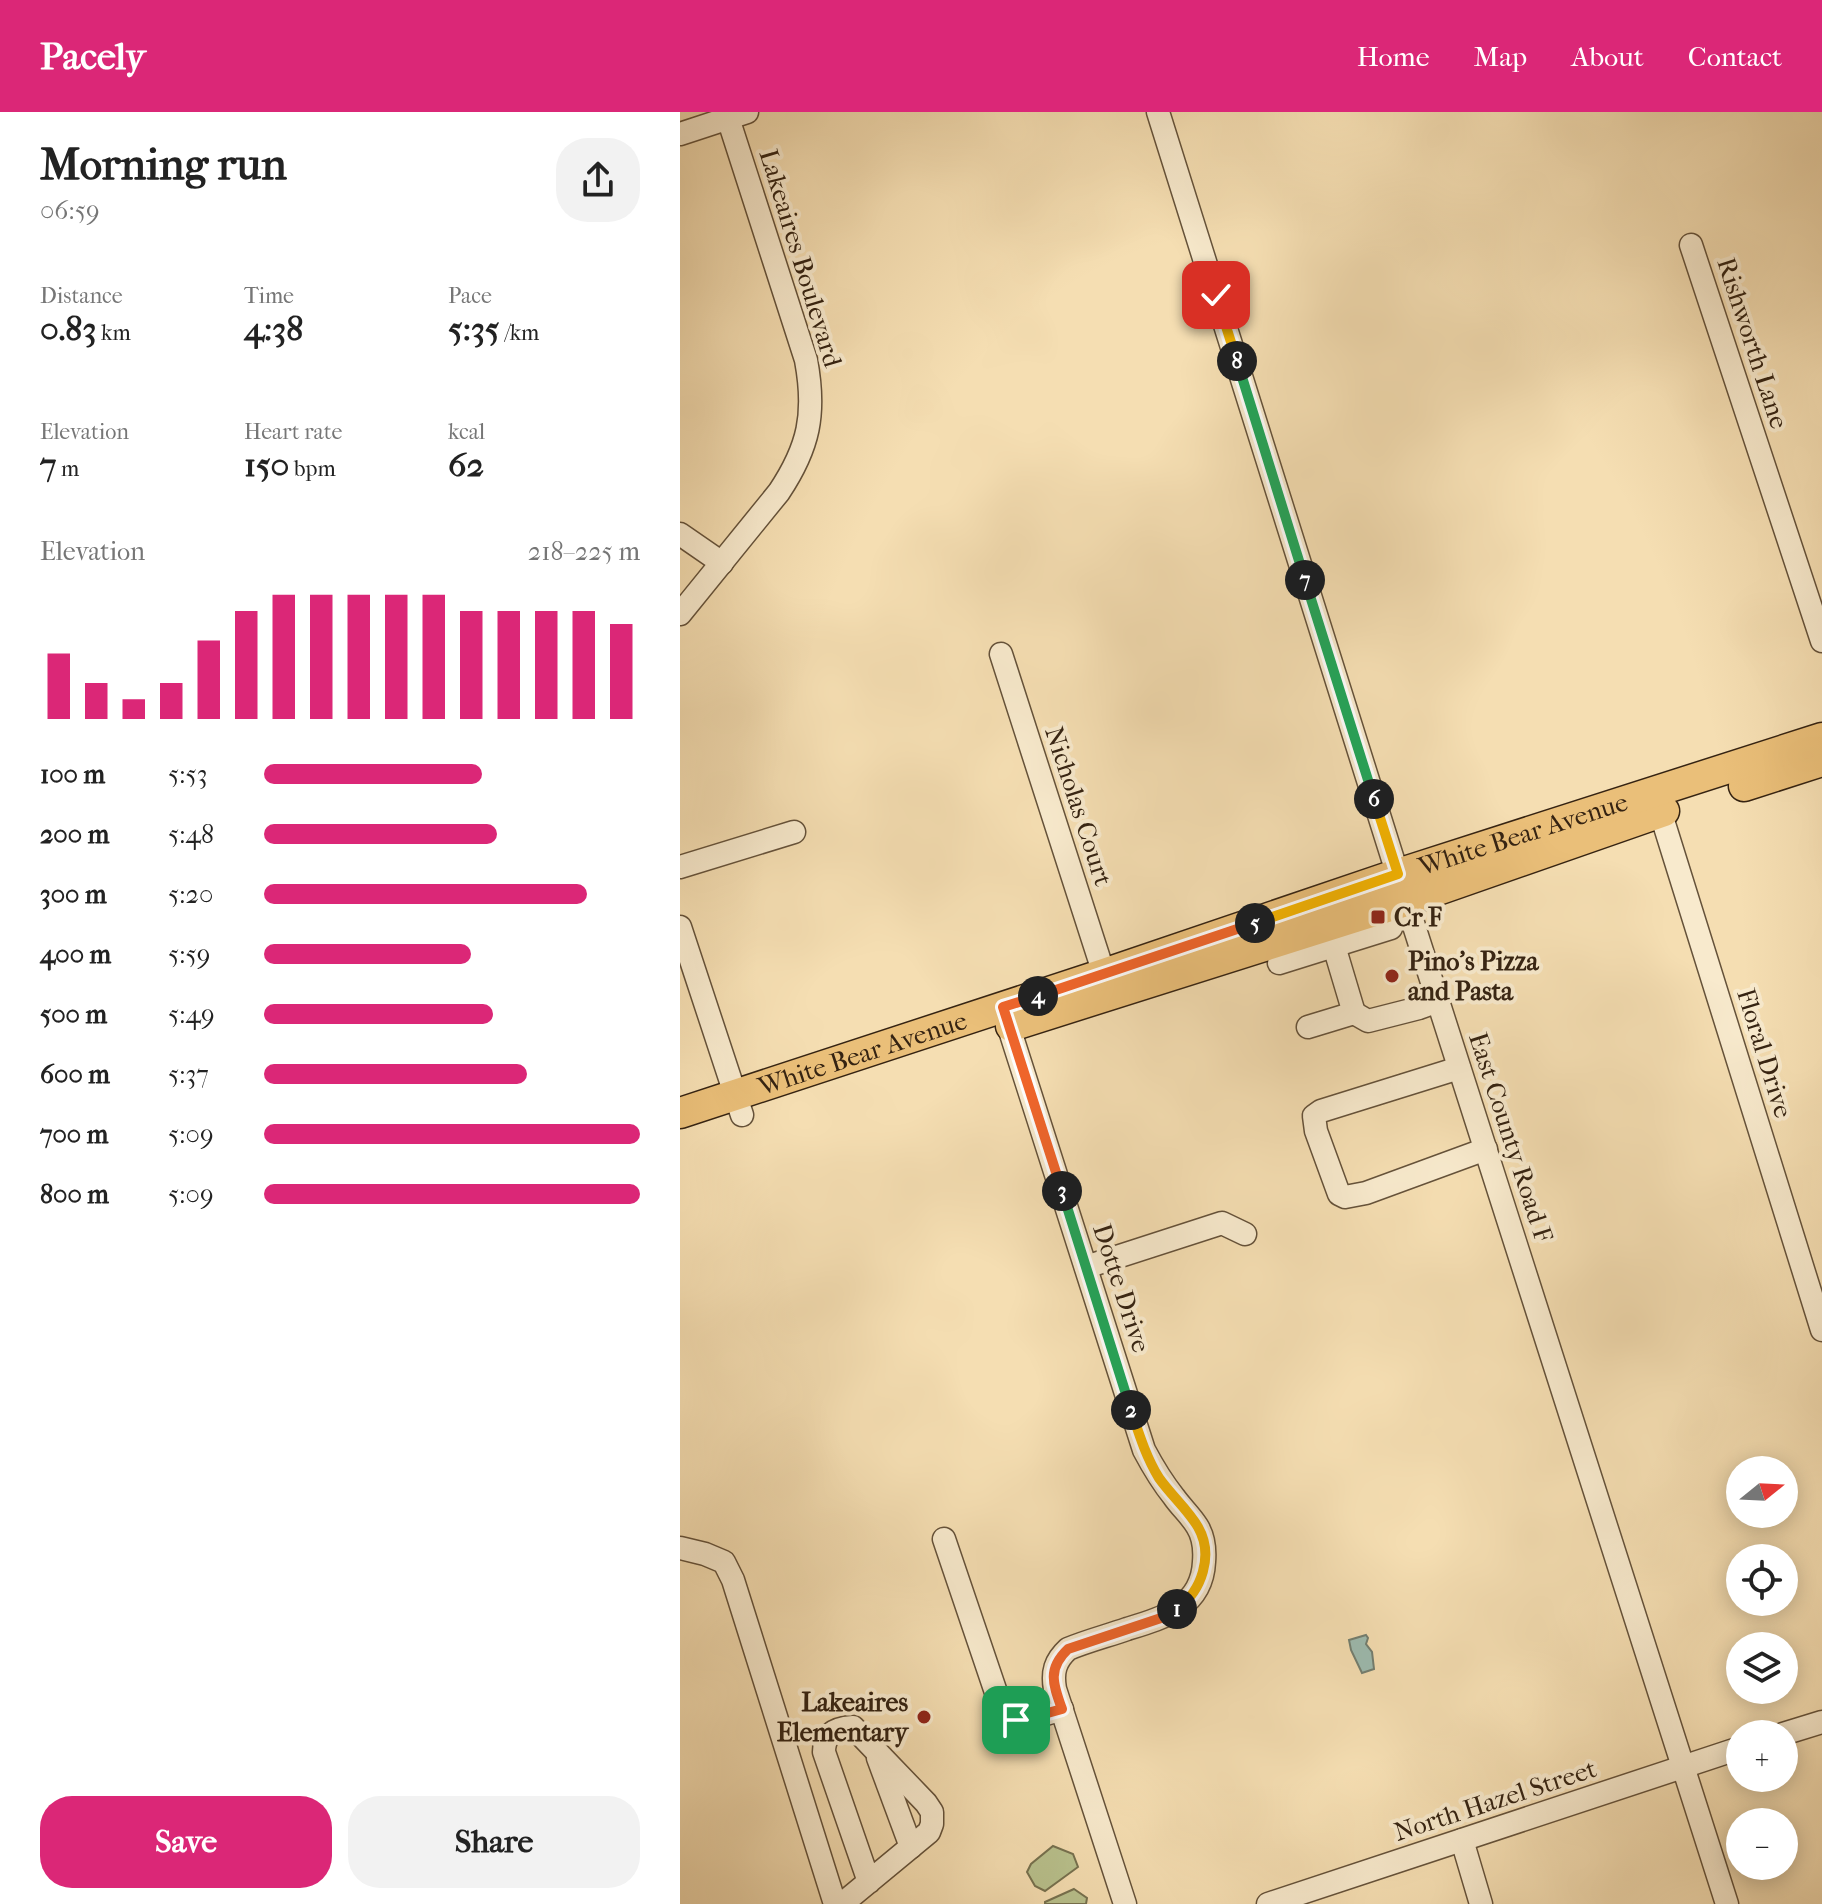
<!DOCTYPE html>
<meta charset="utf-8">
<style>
:root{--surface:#fff;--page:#f2f2f2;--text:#222;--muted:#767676;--accent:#db2777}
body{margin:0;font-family:"IM FELL French Canon",serif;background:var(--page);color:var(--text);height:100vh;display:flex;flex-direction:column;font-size:30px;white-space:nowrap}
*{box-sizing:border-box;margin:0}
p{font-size:26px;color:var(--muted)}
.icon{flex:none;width:44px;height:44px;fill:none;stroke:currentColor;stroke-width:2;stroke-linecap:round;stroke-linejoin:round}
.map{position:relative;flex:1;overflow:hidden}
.panel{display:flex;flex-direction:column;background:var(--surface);width:680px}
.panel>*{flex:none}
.needle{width:52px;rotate:72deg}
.controls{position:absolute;left:1046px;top:1344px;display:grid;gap:16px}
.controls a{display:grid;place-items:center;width:72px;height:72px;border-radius:50%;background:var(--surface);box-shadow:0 4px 20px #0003;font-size:40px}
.pin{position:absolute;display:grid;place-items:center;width:68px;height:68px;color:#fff;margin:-34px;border-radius:16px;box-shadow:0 4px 12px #0006}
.km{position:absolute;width:40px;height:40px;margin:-20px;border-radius:50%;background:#222;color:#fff;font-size:22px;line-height:40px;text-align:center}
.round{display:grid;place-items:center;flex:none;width:84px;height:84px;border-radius:32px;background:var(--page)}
.overview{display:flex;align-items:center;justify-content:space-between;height:136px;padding:0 40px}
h1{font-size:44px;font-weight:700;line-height:60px}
.figures{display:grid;grid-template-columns:repeat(3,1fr);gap:12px;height:136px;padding:8px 40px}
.figures div{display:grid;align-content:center}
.figures b{font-size:34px;font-weight:700}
.figures small{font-size:22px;font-weight:400}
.figures p{font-size:22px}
.chart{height:224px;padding:16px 40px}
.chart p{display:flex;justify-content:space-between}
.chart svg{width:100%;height:144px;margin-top:8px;stroke:var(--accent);stroke-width:6}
.primary-button{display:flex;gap:16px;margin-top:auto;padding:16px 40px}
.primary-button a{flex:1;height:92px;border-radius:32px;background:var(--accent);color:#fff;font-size:32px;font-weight:700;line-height:92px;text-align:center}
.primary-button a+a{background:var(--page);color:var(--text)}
ul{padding:0 40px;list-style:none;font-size:26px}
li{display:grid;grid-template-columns:128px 96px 1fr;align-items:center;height:60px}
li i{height:20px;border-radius:10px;background:var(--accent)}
header{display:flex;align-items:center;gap:48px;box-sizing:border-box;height:112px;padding:0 40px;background:var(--accent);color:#fff}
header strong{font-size:38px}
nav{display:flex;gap:44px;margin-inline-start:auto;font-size:28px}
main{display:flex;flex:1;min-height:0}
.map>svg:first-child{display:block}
.green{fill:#b9c28e;stroke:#777250;stroke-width:2}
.water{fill:#9dbcb1;stroke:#737f71;stroke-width:2}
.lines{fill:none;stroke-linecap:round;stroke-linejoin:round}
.minor-casing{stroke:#65523a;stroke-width:25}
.major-casing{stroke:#352312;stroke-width:33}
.minor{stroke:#f8eacd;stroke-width:22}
.major{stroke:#eabf79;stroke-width:30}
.split-1-casing{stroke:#fff;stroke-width:16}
.split-2-casing{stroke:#fff;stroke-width:16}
.split-3-casing{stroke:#fff;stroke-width:16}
.split-4-casing{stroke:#fff;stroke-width:16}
.split-5-casing{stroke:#fff;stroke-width:16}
.split-6-casing{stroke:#fff;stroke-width:16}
.split-7-casing{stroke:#fff;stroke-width:16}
.split-8-casing{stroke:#fff;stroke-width:16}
.split-9-casing{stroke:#fff;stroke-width:16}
.split-1{stroke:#f0652b;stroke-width:10}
.split-2{stroke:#f5b400;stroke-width:10}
.split-3{stroke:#22a559;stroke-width:10}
.split-4{stroke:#f0652b;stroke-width:10}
.split-5{stroke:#f0652b;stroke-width:10}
.split-6{stroke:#f5b400;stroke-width:10}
.split-7{stroke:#22a559;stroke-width:10}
.split-8{stroke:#22a559;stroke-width:10}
.split-9{stroke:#f5b400;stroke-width:10}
.poi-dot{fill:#8f2418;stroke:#f8eacd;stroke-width:3}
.labels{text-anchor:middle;stroke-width:8;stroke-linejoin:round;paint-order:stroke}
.street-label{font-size:26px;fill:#352312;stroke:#f8eacd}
.poi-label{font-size:26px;font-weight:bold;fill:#352312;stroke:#f8eacd;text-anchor:start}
</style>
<header>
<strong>Pacely</strong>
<nav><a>Home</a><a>Map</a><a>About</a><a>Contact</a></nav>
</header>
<main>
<section class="panel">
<div class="overview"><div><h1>Morning run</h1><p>06:59</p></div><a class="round"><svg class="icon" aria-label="share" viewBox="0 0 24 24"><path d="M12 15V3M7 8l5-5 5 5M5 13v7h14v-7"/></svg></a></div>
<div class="figures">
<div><p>Distance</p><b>0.83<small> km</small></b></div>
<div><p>Time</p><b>4:38</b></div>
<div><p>Pace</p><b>5:35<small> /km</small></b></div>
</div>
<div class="figures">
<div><p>Elevation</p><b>7<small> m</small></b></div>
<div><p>Heart rate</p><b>150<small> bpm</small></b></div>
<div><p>kcal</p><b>62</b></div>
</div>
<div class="chart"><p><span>Elevation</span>218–225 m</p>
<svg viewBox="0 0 160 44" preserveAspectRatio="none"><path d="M5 44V24M15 44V33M25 44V38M35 44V33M45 44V20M55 44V11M65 44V6M75 44V6M85 44V6M95 44V6M105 44V6M115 44V11M125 44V11M135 44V11M145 44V11M155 44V15"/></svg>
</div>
<ul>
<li><b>100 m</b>5:53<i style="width:58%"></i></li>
<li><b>200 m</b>5:48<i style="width:62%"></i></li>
<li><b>300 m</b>5:20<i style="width:86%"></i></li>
<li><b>400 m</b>5:59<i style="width:55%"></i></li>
<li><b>500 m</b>5:49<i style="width:61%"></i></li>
<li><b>600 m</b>5:37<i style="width:70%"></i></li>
<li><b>700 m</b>5:09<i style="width:100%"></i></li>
<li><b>800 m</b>5:09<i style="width:100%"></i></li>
</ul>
<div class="primary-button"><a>Save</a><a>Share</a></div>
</section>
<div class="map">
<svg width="1142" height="1792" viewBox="0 0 1142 1792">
<rect width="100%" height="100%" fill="#f5deb2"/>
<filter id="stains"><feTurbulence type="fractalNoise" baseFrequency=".0025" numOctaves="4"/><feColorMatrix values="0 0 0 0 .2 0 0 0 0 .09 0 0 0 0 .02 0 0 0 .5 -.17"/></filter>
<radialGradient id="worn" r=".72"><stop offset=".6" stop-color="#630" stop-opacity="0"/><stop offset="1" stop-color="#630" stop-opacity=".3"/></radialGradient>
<g class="green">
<polygon points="373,1734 393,1742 398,1755 365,1779 355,1774 347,1760 351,1752"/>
<polygon points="394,1777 407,1786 406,1792 365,1792 365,1790"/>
</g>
<polygon class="water" points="686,1523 688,1526 686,1532 692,1540 694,1557 682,1561 671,1538 669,1528"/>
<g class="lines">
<g class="minor-casing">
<g id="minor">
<polyline points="478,0 726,789 1047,1792"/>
<polyline points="0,22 67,0"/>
<polyline points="1011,133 1142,529"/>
<polyline points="0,422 42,451"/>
<path d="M0 502 99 380C129 335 136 302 126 248L48 6"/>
<polyline points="321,542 424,862"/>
<polyline points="976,686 1142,1218"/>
<polyline points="0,755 114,720"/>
<polyline points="0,815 62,1003"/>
<polyline points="654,834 674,901"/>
<polyline points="599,851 711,816"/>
<path d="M324 900 464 1338C473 1355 482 1370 494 1385 501 1395 511 1404 517 1414 524 1425 525 1438 524 1450 522 1495 483 1506 447 1517 427 1524 407 1529 388 1537 375 1549 372 1560 375 1577L445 1792"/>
<polyline points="628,915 674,901 688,909 739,896 758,889"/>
<polyline points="779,956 641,999 634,1004 636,1019 659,1082 665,1085 686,1081 806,1037"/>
<polyline points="406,1155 542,1111 565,1122"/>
<path d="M264 1427 324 1604C344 1611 362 1603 382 1597"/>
<polyline points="0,1436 25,1442 44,1450 53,1468 155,1792"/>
<polyline points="1103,1622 1142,1610"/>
<polyline points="198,1646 231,1735"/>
<polyline points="782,1728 801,1792"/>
<path d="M162 1792 249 1720 252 1712V1700L246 1691 173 1615C156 1616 144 1621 144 1640L189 1770"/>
<polyline points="588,1792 1060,1636"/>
</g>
</g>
<g class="major-casing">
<g id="major">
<polyline points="1064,674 1142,649"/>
<polyline points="331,914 726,789 984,699"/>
<path id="s1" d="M0 1001 424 862 718 762 1142 626"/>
</g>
</g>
<use href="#minor" class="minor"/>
<use href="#major" class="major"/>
</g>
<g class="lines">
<g class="split-1-casing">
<path id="split-1" d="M336 1608 346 1607 382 1597C373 1572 367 1557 388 1537L484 1505 497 1497"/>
</g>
<g class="split-2-casing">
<path id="split-2" d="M451 1298C459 1322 466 1345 479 1366 491 1383 508 1398 518 1415 534 1443 522 1479 497 1497"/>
</g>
<g class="split-3-casing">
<polyline id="split-3" points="382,1079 451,1298"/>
</g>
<g class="split-4-casing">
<polyline id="split-4" points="358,884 323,895 382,1079"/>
</g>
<g class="split-5-casing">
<polyline id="split-5" points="358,884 575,811"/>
</g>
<g class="split-6-casing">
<polyline id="split-6" points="575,811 718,762 694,687"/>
</g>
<g class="split-7-casing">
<polyline id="split-7" points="625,468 694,687"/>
</g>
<g class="split-8-casing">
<polyline id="split-8" points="557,249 625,468"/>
</g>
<g class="split-9-casing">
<polyline id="split-9" points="536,183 557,249"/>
</g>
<use href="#split-1" class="split-1"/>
<use href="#split-2" class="split-2"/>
<use href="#split-3" class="split-3"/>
<use href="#split-4" class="split-4"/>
<use href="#split-5" class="split-5"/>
<use href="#split-6" class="split-6"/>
<use href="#split-7" class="split-7"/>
<use href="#split-8" class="split-8"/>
<use href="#split-9" class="split-9"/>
</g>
<g class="poi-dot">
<rect x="690" y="797" width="16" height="16" rx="4"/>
<circle cx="712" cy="864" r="8"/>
<circle cx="244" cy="1605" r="8"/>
</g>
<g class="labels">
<g class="street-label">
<text transform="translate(121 146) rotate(73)" y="9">Lakeaires Boulevard</text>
<text transform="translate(1073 231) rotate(72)" y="9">Rishworth Lane</text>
<text transform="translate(399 694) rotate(72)" y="9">Nicholas Court</text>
<text dy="9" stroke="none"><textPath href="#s1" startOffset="888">White Bear Avenue</textPath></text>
<text dy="9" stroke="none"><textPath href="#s1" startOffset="192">White Bear Avenue</textPath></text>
<text transform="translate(1085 941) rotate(73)" y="9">Floral Drive</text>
<text transform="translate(831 1025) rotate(72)" y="9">East County Road F</text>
<text transform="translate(442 1176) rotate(72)" y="9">Dotte Drive</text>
<text transform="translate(815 1688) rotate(-18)" y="9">North Hazel Street</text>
</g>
<g class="poi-label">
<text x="714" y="814">Cr F</text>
<text x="728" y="858">Pino's Pizza<tspan x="728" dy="30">and Pasta</tspan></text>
<text x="228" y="1599" text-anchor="end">Lakeaires<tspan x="228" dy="30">Elementary</tspan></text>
</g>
</g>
<rect width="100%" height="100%" filter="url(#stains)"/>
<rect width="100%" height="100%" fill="url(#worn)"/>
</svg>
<div class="controls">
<a><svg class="needle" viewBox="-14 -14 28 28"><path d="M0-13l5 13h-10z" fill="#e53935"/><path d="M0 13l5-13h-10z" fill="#767676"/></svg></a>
<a><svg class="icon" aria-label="locate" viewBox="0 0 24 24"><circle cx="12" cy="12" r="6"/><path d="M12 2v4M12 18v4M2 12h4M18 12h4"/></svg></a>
<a><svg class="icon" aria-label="layers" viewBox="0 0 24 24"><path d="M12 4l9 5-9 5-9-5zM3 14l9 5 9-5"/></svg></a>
<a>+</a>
<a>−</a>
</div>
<div class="pin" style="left:336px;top:1608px;background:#1e9e55"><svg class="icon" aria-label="arrive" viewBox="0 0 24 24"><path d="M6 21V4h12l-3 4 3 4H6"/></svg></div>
<div class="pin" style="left:536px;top:183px;background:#d93025"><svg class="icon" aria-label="check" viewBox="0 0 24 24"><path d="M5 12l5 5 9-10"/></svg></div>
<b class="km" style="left:497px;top:1497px">1</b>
<b class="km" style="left:451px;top:1298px">2</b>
<b class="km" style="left:382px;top:1079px">3</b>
<b class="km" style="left:358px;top:884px">4</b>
<b class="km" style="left:575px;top:811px">5</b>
<b class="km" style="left:694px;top:687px">6</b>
<b class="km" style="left:625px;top:468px">7</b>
<b class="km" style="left:557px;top:249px">8</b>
</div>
</main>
